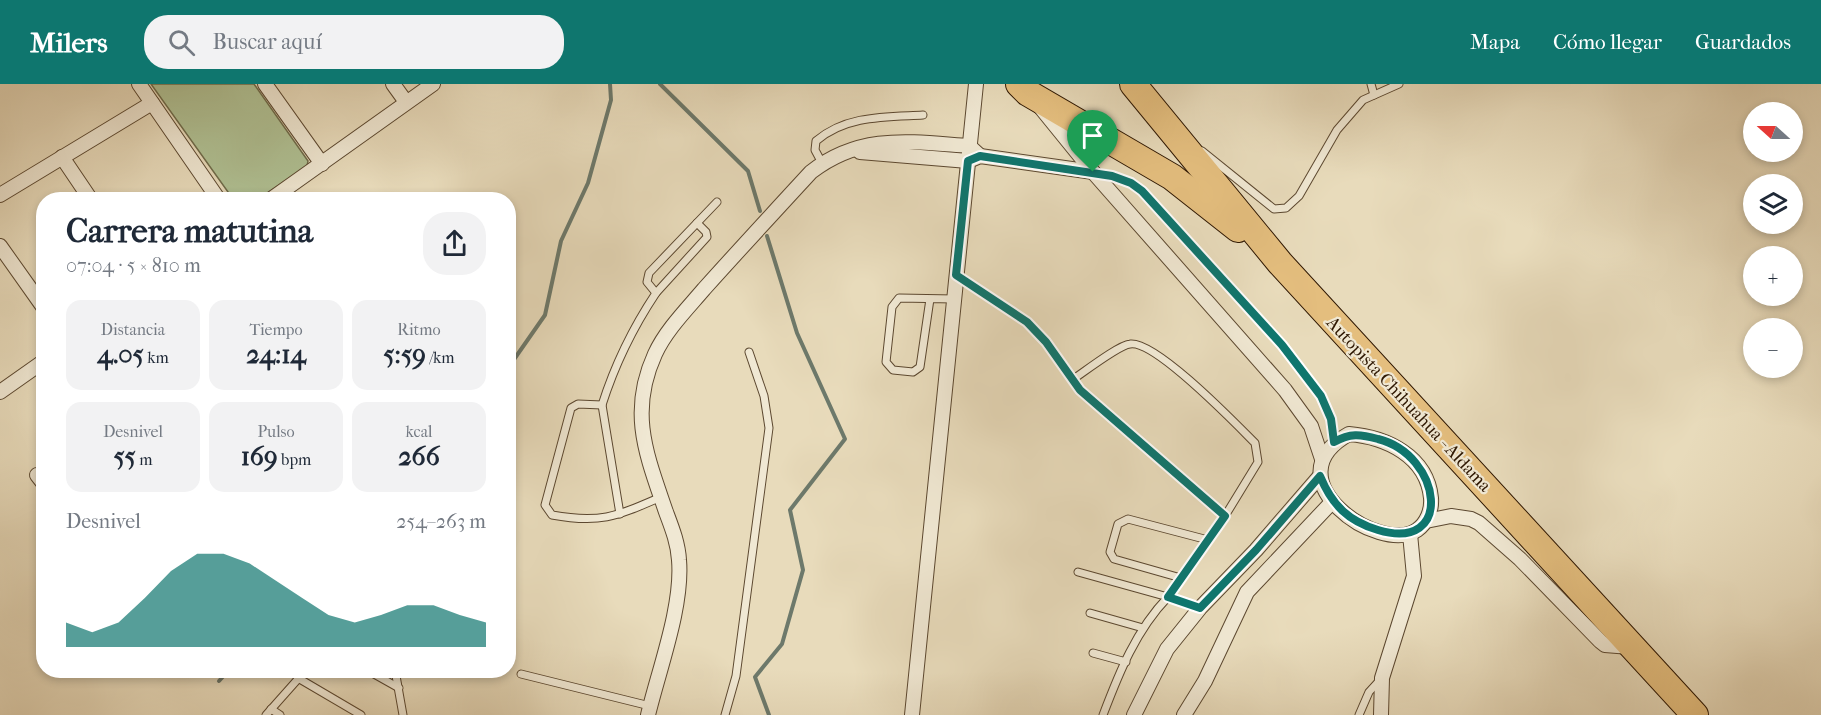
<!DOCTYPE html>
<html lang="es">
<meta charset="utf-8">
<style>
:root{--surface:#fff;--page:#f2f2f3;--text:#1f2937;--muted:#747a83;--accent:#0f766e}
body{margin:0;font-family:"IM FELL French Canon",serif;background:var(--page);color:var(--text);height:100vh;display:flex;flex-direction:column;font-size:22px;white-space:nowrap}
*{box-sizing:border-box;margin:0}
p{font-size:20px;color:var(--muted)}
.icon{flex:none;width:33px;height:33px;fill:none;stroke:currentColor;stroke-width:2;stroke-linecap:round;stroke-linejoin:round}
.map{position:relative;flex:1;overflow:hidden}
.panel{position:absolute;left:36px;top:108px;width:480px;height:486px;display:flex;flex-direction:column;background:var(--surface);border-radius:24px;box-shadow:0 3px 9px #0003}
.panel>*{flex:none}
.needle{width:39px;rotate:291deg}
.controls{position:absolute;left:1743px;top:18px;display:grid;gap:12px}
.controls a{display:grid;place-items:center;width:60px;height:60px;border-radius:50%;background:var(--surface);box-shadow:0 3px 9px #0003;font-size:30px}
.pin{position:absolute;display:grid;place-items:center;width:51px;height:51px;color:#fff;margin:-62px -26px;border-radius:50% 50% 50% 0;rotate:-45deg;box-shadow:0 0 6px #0007}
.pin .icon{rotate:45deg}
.round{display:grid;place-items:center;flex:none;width:63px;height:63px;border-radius:24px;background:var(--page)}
.head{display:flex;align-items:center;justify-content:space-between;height:102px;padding:0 30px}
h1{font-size:33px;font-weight:700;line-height:45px}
.metrics{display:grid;grid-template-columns:repeat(3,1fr);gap:9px;height:102px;padding:6px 30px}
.metrics div{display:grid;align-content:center;border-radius:15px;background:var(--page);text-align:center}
.metrics b{font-size:26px;font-weight:700}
.metrics small{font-size:16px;font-weight:400}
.metrics p{font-size:16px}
.chart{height:168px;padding:12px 30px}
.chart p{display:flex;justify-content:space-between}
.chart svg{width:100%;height:108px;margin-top:6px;fill:var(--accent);opacity:.7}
header{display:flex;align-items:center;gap:36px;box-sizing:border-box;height:84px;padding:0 30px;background:var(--accent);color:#fff}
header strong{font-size:28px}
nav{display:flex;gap:33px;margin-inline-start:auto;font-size:21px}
.search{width:420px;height:54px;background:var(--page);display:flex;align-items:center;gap:15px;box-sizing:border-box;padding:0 21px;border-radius:24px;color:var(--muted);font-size:22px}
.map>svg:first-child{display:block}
.green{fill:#b0c194;stroke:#6f6c4b;stroke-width:1.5}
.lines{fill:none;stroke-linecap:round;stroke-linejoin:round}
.stream{stroke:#6d796b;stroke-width:4}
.lane-casing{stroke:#5c4830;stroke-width:9}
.street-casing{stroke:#5c4830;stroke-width:16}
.highway-casing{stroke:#2e1702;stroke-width:28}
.lane{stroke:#f0e8d3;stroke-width:7}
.street{stroke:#f0e8d3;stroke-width:14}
.highway{stroke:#e4be7e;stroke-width:26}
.route-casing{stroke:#fff;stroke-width:12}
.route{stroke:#0f766e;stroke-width:8}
.labels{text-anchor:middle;stroke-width:4.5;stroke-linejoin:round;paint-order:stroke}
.street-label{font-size:18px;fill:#2e1702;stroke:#f0e8d3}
</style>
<header>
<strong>Milers</strong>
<div class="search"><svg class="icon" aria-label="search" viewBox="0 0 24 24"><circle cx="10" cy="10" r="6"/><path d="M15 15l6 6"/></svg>Buscar aquí</div>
<nav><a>Mapa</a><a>Cómo llegar</a><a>Guardados</a></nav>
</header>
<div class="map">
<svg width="1821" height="631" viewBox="0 0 1821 631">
<rect width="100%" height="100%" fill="#e8dbbb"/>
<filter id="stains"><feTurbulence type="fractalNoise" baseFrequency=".00333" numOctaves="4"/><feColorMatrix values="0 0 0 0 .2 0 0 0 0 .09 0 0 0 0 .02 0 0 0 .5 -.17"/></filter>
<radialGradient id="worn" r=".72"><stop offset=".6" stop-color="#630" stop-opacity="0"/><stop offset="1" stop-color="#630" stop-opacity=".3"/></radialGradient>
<polygon class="green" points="151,0 254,0 308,77 307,82 258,115 233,115"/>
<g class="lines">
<g class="stream">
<polyline points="660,0 748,87 760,127"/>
<polyline points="767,152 797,249 845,355 790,426 803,486 782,560 755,593 769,631"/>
<polyline points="508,284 545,231 561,157 588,99 611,16 610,0"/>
<polyline points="219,597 229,586"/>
</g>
<g class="lane-casing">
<g id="lane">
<polyline points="1371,0 1374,11"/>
<polyline points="1202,67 1274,125 1286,124 1299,112 1337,46 1363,16 1399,0"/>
<path d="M822 79 815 66 816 57C846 31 886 33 923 31"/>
<polyline points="1095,88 1132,99 1142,107 1282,261 1321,312 1331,335 1334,358"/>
<polyline points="956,191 1027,238 1038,248 1080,306 1225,432"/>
<polyline points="656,209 707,153 706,148 697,139"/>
<polyline points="930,215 920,283 913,288 893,286 886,278 892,223 899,214 954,215"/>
<path d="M1072 296C1084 288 1119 261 1130 260 1155 256 1235 339 1255 359L1258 378 1225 432 1168 513 1078 488"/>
<polyline points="602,321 620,430"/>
<path d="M661 413C617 432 601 440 552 431L545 421 571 324 578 320 602 321C615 280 632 245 656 209L647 198 649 189 717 118"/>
<polyline points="1181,494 1114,475 1110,468 1118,440 1128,435 1208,456"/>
<polyline points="1090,529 1143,544"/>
<polyline points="1093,569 1126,578"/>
<polyline points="367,586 399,604"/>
<polyline points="395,586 403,631"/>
<polyline points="521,590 650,622"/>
<polyline points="298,594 361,631"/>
<polyline points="271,625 280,631"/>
<polyline points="266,631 306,586"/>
<polyline points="725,631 736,592 769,344 764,312 749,268"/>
<path d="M1103 631C1119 589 1136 546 1168 513L1200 524"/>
<polyline points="1359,631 1369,608 1380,596"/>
</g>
</g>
<g class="street-casing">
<g id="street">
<polyline points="139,0 219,116"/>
<polyline points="265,0 322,80"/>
<polyline points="393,0 406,18"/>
<polyline points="1041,24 1093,88 1285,306 1311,342 1322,375"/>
<polyline points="860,68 968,77 980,72 1093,88"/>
<polyline points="62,73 91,116"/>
<polyline points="0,111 152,19"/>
<polyline points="270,116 433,0"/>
<polyline points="0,162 44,224"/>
<polyline points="0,308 44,277"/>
<path d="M1349 350C1386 353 1427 372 1431 414 1432 426 1427 439 1417 446 1379 472 1269 394 1349 350Z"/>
<polyline points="37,391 44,400"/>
<polyline points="1426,437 1451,432 1471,435 1479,439 1520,475 1600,557 1605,561 1630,563"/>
<path d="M648 631C659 585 683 522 679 476 678 459 672 444 666 428 647 372 628 329 655 270 666 246 687 225 704 205 739 166 775 127 811 88 861 49 911 58 969 62L980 72"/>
<polyline points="912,631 976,0"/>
<polyline points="1134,631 1167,565 1200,524 1256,466 1320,392"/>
<polyline points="1184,631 1205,597 1247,508 1332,418"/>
<polyline points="1381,631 1382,594 1414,492 1410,450"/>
</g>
</g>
<g class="highway-casing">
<g id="highway">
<polyline points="1019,0 1028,9 1172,93 1238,145"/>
<polyline points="1133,0 1280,179 1695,631"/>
</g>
</g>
<use href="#lane" class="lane"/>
<use href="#street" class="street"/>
<use href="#highway" class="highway"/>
</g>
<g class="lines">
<g class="route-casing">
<path id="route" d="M980 72 1112 92 1131 99 1142 107 1282 261 1321 312 1331 335 1334 358C1350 349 1360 350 1378 355 1442 371 1455 469 1378 446 1348 437 1332 421 1320 392L1256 466 1200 524 1168 513 1225 432 1080 306 1046 258 1027 238 956 191 968 77Z"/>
</g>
<use href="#route" class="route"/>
</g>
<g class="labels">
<g class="street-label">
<text transform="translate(1409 320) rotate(47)" y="6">Autopista Chihuahua - Aldama</text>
</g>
</g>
<rect width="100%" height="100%" filter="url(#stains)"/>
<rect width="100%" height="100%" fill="url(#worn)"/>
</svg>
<div class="controls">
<a><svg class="needle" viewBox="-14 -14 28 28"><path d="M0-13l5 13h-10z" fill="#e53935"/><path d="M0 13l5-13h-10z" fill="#747a83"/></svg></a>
<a><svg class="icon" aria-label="layers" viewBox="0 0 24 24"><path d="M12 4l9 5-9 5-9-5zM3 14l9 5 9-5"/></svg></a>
<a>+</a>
<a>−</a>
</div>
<div class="pin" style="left:1093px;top:88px;background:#1e9e55"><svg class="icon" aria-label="arrive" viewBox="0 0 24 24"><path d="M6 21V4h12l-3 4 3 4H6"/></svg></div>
<section class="panel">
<div class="head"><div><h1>Carrera matutina</h1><p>07:04 · 5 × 810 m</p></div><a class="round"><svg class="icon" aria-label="share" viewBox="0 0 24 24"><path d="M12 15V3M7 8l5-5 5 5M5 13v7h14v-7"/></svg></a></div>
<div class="metrics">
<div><p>Distancia</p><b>4.05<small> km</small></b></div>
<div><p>Tiempo</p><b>24:14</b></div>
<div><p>Ritmo</p><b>5:59<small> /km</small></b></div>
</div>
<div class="metrics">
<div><p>Desnivel</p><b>55<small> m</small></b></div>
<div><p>Pulso</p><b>169<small> bpm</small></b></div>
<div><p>kcal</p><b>266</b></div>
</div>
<div class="chart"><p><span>Desnivel</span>254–263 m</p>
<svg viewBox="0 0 160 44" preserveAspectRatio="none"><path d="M0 44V34L10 38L20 34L30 24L40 13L50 6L60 6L70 10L80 17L90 24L100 31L110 34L120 31L130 27L140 27L150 31L160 34V44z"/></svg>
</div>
</section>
</div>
